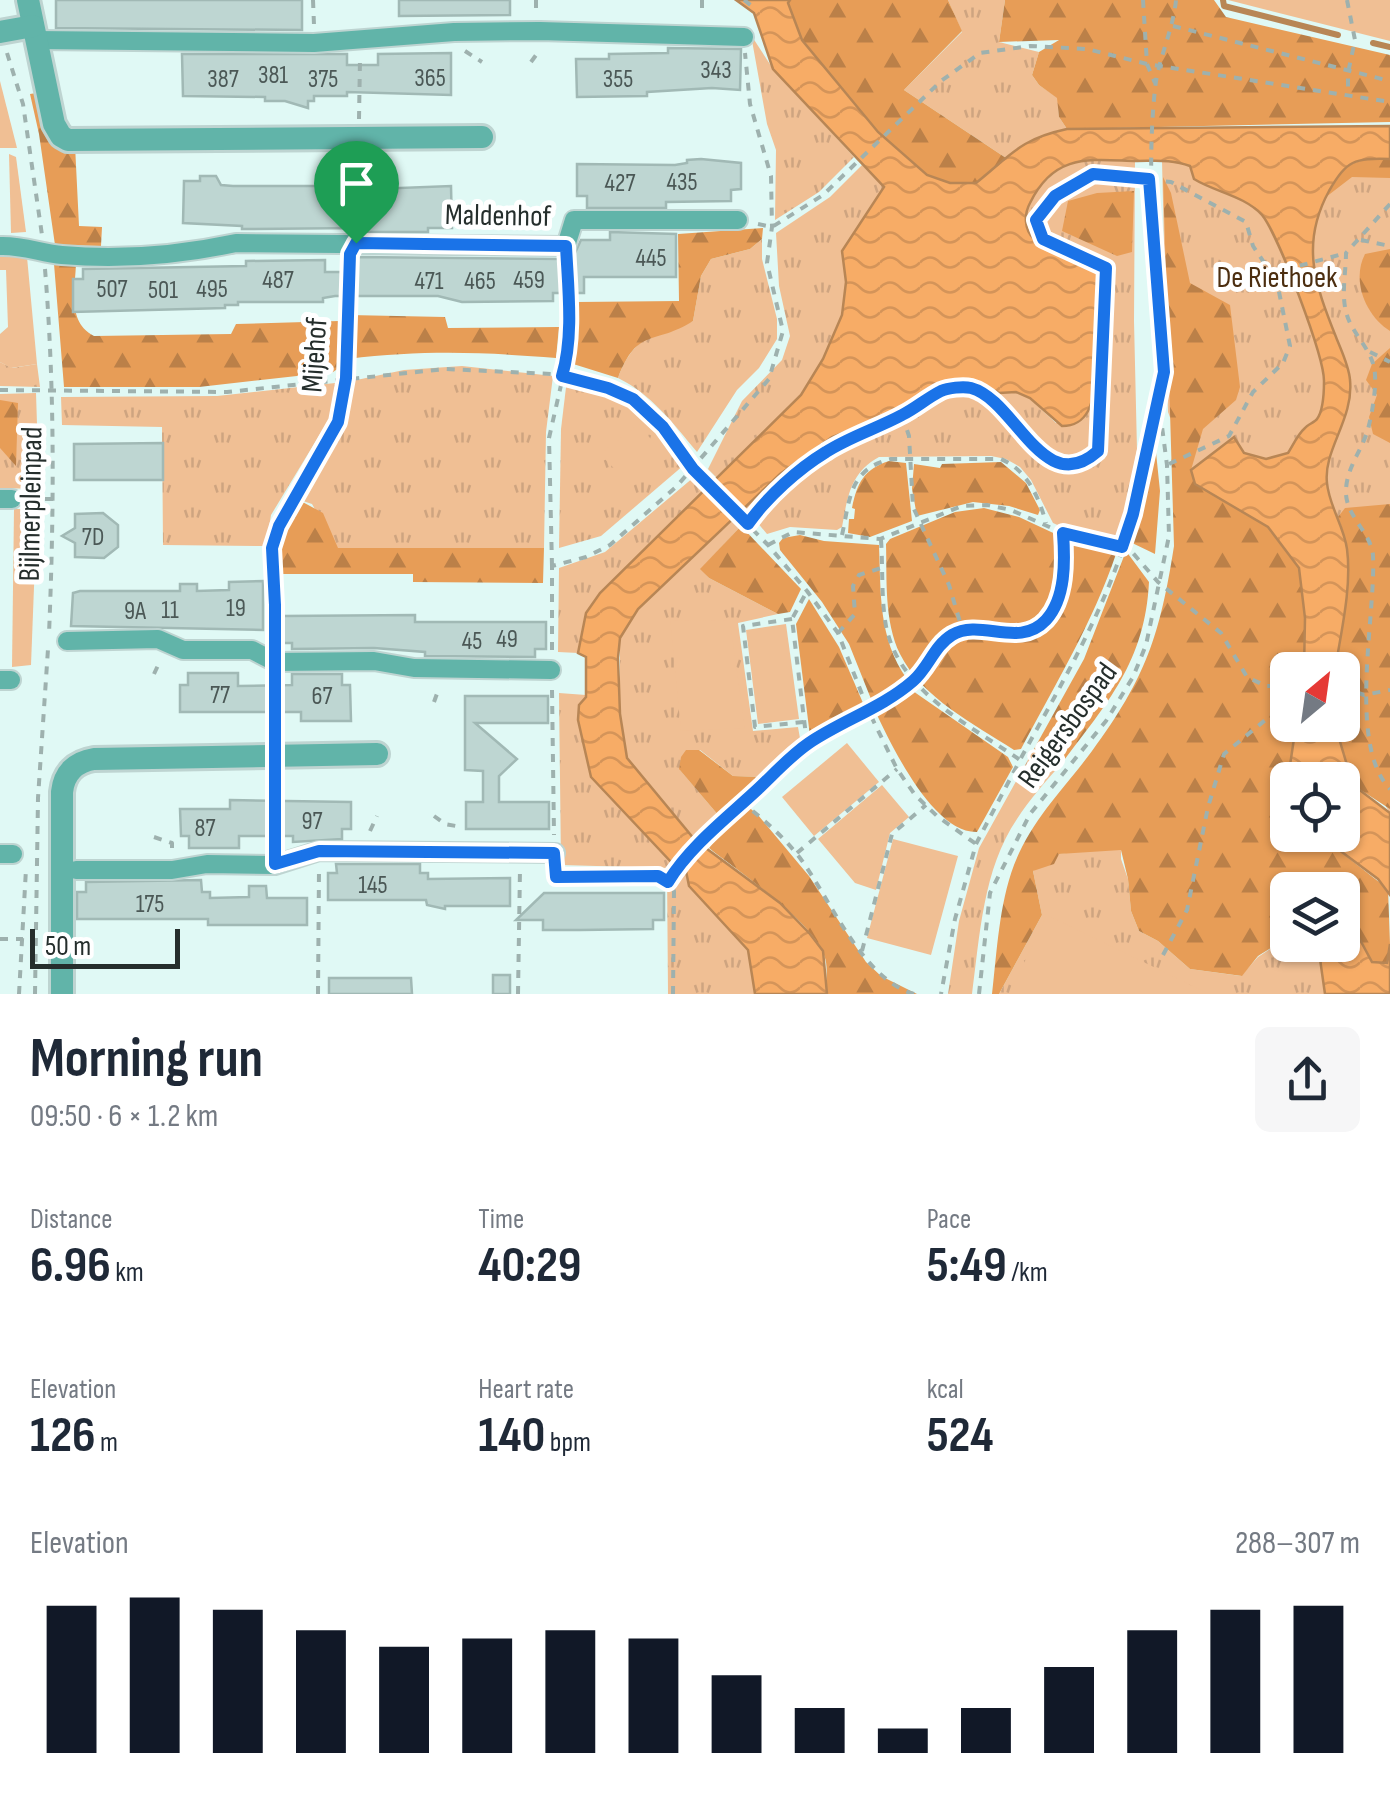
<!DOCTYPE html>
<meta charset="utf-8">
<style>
:root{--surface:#fff;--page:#f6f6f7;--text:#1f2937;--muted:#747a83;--accent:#111827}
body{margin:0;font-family:"Sofia Sans Condensed",sans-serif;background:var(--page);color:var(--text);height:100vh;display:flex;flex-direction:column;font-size:38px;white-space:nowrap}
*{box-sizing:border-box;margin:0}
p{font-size:32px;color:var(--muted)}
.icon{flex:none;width:55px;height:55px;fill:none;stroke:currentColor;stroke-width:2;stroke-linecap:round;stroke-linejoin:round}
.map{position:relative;height:994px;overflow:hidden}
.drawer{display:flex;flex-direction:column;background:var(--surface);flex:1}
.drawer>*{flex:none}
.needle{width:65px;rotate:29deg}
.buttons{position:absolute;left:1270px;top:652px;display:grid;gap:20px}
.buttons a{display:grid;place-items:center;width:90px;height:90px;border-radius:15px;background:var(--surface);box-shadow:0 2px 8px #0004;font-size:50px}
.scale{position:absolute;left:30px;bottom:25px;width:150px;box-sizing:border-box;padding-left:10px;border:5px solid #252e2c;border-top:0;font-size:28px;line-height:35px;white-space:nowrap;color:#252e2c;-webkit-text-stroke:8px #fff;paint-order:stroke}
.pin{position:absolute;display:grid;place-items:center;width:85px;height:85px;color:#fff;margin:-102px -42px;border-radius:50% 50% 50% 0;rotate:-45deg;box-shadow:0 0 10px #0007}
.pin .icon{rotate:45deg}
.round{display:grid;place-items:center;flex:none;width:105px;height:105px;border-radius:15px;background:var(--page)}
.overview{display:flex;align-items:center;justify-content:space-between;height:170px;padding:0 30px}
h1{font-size:55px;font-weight:700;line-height:75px}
.stats{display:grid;grid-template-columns:repeat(3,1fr);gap:15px;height:170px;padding:10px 30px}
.stats div{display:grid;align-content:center}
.stats b{font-size:50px;font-weight:700}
.stats small{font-size:28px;font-weight:400}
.stats p{font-size:28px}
.chart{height:280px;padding:20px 30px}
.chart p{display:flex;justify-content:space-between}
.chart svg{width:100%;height:180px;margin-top:10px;stroke:var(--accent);stroke-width:6}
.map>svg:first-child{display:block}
.grass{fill:url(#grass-tufts)}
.forest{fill:url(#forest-firs)}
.garden{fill:#f0bf94}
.water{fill:url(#water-waves);stroke:#b88655;stroke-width:2.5}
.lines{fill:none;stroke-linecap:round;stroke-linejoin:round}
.stream{stroke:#b88655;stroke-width:6}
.building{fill:#bed6d2;stroke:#a1b9b5;stroke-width:2.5}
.pedestrian-casing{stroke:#bed4d1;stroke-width:22}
.minor-casing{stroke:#bed4d1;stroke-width:28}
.path{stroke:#9eb1ae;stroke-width:4;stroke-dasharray:8 8;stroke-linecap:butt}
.pedestrian{stroke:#61b4a9;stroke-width:18}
.minor{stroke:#61b4a9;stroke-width:22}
.route-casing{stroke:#fff;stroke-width:20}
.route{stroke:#1a73e8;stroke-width:12}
.labels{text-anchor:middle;stroke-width:10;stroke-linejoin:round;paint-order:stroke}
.number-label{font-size:25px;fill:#4b5856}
.street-label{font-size:30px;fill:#252e2c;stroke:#fff}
.park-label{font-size:30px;fill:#4c2e10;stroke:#fff}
</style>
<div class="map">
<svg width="1390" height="994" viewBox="0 0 1390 994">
<defs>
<pattern id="grass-tufts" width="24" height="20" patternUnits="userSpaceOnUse" patternTransform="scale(2.5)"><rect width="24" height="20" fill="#f0bf94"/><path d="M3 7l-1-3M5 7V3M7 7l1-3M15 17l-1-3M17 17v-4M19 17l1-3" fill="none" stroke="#cea480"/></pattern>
<pattern id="forest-firs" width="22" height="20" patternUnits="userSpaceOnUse" patternTransform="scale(2.5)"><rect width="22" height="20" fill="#e79d57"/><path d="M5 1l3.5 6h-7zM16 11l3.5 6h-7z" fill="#bb8048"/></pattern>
<pattern id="water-waves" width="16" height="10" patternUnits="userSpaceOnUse" patternTransform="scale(2.5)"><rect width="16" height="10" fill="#f7ac66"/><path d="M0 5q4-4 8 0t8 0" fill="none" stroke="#d49459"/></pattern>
</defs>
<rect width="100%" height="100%" fill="#e0f9f5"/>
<g class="grass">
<path d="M948 0H1005L999 42 1039 52 1032 75 1039 85 1058 98 1059 117 1067 129C1043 134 1024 141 1006 158L904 90 962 32Z"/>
<polygon points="751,35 773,69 854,157 819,192 775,220 776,150 767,124"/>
<path d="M1101 157 1135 161 1134 321 1137 450 1120 537 1114 541 1073 532 1053 523 1031 480 1020 467 1006 459 991 456 879 457C850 473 848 496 842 527L837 530 790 527 767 534 745 508 780 474 832 437 891 415 939 383 954 381 977 383 999 393 1015 392 1029 398 1056 423 1090 409 1102 324V276C1084 265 1047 252 1033 238 1010 214 1043 180 1063 167 1075 160 1088 159 1101 157Z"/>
<polygon points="1390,159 1390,813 1335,725 1342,725 1342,670 1335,670 1337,654 1195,484 1168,412 1162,161 1347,164"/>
<polygon points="862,165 884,187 842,251 846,282 842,315 823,359 801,395 717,478 708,469 742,401 782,360 790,336 779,286 776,233 830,197"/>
<path d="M762 239V259L777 319V339L759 368 737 390 697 452C673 423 651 394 618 378 635 334 652 337 693 321L701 276 711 259 750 249Z"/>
<polygon points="0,362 12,368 37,364 40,387 0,386"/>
<polygon points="462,366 553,376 546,432 544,548 337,548 312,504 297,499 345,420 347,382 404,370"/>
<polygon points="567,379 612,391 638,411 684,465 601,536 559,548 561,429"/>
<polygon points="335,383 334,411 271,515 266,546 163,545 162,427 62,425 61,397 217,396"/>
<polygon points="36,393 39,489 0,488 0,394"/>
<polygon points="694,477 706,488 600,594 586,613 578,653 558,652 559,568 605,552"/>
<polygon points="735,518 741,526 701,569 709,578 778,614 738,623 753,731 798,727 801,744 761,777 733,776 700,750 686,751 680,770 719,816 695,840 627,758 620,714 620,638 638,609"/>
<polygon points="559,693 586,695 673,864 686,871 689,886 749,950 755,994 668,994 667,868 561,865"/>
<path d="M1034 749 1062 763C1046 781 1030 799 1017 819 983 869 980 935 972 994H948L959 921 979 848Z"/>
<polygon points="1095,849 1121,850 1121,859 1128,879 1131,911 1139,931 1158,941 1190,969 1241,976 1258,957 1287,938 1288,945 1318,945 1325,994 999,994 1042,915 1033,871 1059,854"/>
</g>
<g class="forest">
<polygon points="790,0 948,0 962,31 904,90 1006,158 976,183 950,183 927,175 878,132 802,40 788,3"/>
<polygon points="1005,0 1214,0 1226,17 1390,55 1390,122 1067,129 1059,117 1057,98 1039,85 1032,75 1039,52 1059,40 999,42"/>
<polygon points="43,92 75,145 79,226 102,227 101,246 55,245 39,134 30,94"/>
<path d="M1390 159V178L1352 177 1326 197C1346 163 1350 158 1390 159Z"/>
<path d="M1163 177 1171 193 1190 283 1230 305 1240 387 1236 400 1203 429 1191 470 1195 484 1269 527 1299 568 1305 618 1304 670H1288V725H1296L1289 772 1291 780H1288V835H1319L1388 889 1390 944 1387 963 1372 962C1358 940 1343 915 1342 890H1288L1287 938 1258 956 1242 976 1190 969 1158 941 1139 931 1131 911 1128 879 1121 850 1059 854 1054 864 1033 871 1042 915 999 994H992C997 951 999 905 1014 865 1032 819 1064 789 1092 751 1146 678 1160 635 1174 546Z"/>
<polygon points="1134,191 1132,252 1117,256 1062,231 1068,201 1097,193"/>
<path d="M763 228 762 239 750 249 711 259 701 276 693 321C654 346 638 326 618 378L570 363 577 302 679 301 678 234Z"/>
<path d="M1390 249V331C1366 316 1351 281 1365 254Z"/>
<path d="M54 264H76C75 290 67 322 94 336L231 334 236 324 339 321V368L333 372 199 387H64Z"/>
<path d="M349 315 445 317 448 328 559 327 556 358C481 352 423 350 348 359Z"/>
<polygon points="1390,348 1390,443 1373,434 1369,417 1377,395 1366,380 1372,364"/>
<polygon points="0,400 18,403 16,466 0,448"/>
<polygon points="1154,433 1160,491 1155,554 1128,541 1139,507"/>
<path d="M889 461 906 463 912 521 870 537 848 533 849 519H854L855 509 852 508C857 483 864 469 889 461Z"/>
<polygon points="1001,462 1026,483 1040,510 1038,515 1009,506 973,502 917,516 912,489 914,464 940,468 942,464"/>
<polygon points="297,499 323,513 338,548 544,548 543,583 413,582 413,574 274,574 280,528"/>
<path d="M1390 504V809L1353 785 1335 725H1342V670H1335C1342 621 1358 564 1338 517L1345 508Z"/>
<path d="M984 508 1019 517 1064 538 1112 548 1116 554C1093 622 1055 685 1021 749L1014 750C974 724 922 698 900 654 884 621 887 579 886 544L890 539 955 512Z"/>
<polygon points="741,526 801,589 790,612 778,614 709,578 700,569"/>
<path d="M800 535 824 541 879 545C881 593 878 638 907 679L873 704 849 644 822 602 780 550 779 543 783 538Z"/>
<path d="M1126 551 1149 582C1145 662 1107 703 1062 763L1034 749 1084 659Z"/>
<polygon points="809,599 839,647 863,703 859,711 810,736 796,624"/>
<path d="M910 689 1008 757 1013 767 977 832C933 833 892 746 876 713Z"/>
<polygon points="686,750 699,750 733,776 761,777 719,816 679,769 681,757"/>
<path d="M745 804 758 815 809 876 866 962 881 976 917 994H827C825 981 829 967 824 955 811 920 739 872 709 848Z"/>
</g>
<g class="garden">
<polygon points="1228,0 1390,0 1390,41"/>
<polygon points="0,81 17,148 0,148"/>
<polygon points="9,154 16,157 26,232 11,233"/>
<polygon points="0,256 27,257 37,364 11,368 0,362 0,334 8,327 6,270 0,270"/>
<polygon points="639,424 664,456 632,487 600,454"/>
<polygon points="14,509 37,509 31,665 12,667"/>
<polygon points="670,620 730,621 745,728 681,731"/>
<polygon points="786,624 799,719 758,724 746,630"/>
<polygon points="847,743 879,782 814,836 782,797"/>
<polygon points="882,785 909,817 890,833 876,890 855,883 818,839"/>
<polygon points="893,839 958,856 931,955 867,938"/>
<polygon points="1047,915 1207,993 1206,994 1009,994"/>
</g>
<g class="water">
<path d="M736 0H790L788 3 802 40 878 132 927 175 950 183H976C1011 155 1020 139 1067 129L1390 126V159C1354 158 1347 160 1329 191 1300 244 1315 284 1336 337 1341 350 1349 366 1350 380 1354 419 1323 450 1327 483 1329 506 1344 526 1347 549 1352 587 1341 632 1335 670H1304L1305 618 1299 568 1268 527 1195 484 1191 470 1234 437 1244 453 1266 459 1288 453C1293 445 1298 434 1305 428 1307 425 1315 422 1317 419 1323 411 1324 391 1324 381 1324 356 1278 234 1262 215 1245 196 1215 192 1194 179L1190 166C1172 159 1155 161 1137 161 1091 160 1055 152 1030 203 1024 214 1024 230 1034 239 1048 252 1084 265 1102 275 1102 303 1100 390 1088 411 1082 422 1074 426 1062 426L1030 398 1016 392 999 393 977 383 954 381 939 383 891 415 832 437 780 474 638 609 620 638 618 658 620 714 627 758 695 840 780 903 810 934 823 951 827 994H755L748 950 689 886 686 871 673 864 591 777 578 720 579 705 586 697V657L578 653 586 613 600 593 801 395 823 359 842 315 846 282 842 251 884 187 773 69 754 13Z"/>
<polygon points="1296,725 1335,725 1353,785 1390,813 1390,895 1378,879 1319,835 1342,835 1342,780 1291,780 1289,772"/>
<polygon points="1343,908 1372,962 1387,963 1390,944 1390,994 1325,994 1318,945 1342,945"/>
</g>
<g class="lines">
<g class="stream">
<polyline points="1223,0 1224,6 1338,35"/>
<polyline points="1373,43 1390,47"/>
</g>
</g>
<g class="building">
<polygon points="56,0 302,0 302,30 56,28"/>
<polygon points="399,0 510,0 510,15 399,16"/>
<polygon points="668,48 741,49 740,90 712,88 647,92 647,96 577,97 576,59 609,59 609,54 668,53"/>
<polygon points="451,53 451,95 347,92 347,96 314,96 314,101 308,101 308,108 285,101 265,101 265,97 183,96 182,54 347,54 347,65 378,65 378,54"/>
<polygon points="701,159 741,163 741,189 731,190 731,201 666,202 666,208 587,208 587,196 577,196 577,164 675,165 687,163 687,160"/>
<polygon points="200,176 216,176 221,185 233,186 330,186 330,181 348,181 348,190 451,186 452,228 428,228 428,232 356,232 356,228 242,229 242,226 183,223 184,181 200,181"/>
<polygon points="610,232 676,234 676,277 584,277 584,293 553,293 553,301 462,302 438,296 335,296 323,298 323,302 238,302 238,305 225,305 225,308 73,312 73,279 83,279 83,269 246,266 246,261 325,260 325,272 356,272 356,257 561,259 574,255 581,240 610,240"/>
<polygon points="163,443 163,480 74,480 74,444"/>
<polygon points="103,513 118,525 118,547 104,558 75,557 75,543 62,536 75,528 75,514"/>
<polygon points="263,581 263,630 71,626 73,593 80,591 180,591 180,584 197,584 197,591 229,590 229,582"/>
<polygon points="415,615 415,622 546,622 546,649 535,649 535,657 425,656 425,652 374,648 292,649 292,643 283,643 283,616"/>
<polygon points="188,673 238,673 238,686 292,685 292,674 342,674 342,685 350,685 351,721 301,721 301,712 180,712 180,685 188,685"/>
<polygon points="465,696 548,696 548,723 475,723 517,759 499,776 499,802 549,802 549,829 466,829 466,802 483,802 483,771 465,770"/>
<polygon points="230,800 351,802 351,829 342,829 342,839 293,842 293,836 239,836 239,848 189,848 189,836 181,836 180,809 230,809"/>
<polygon points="336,864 420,864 420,873 428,873 428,879 510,878 510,906 445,906 445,909 427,905 426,900 328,900 328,873 337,873"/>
<polygon points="201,880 202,892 210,892 210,898 249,897 249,886 266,886 267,898 307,898 307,925 208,925 208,919 77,919 77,892 86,892 86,882"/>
<polygon points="544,893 664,893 664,920 653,920 653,929 580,930 543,930 543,920 516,920"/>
<rect x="493" y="975" width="17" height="19"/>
<polygon points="329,978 411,978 412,994 329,994"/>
</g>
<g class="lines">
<g class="pedestrian-casing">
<g id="pedestrian">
<polyline points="36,40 314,43 454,32 540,31 744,37"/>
<path d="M0 246C22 245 41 253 62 255 120 260 180 255 236 243L566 246 574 220H738"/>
<polyline points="0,499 12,499"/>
<polyline points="67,641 158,639 183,650 252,650 275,662 374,661 414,668 551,670"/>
<polyline points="0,680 11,680"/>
<polyline points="0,854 13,854"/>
<polyline points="76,870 172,870 207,864 275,865 319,851 555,853"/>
</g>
</g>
<g class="minor-casing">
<g id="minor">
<polyline points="28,0 54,124 61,136 68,140 482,137"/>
<polyline points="0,32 33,26"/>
<path d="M62 994V792C64 773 75 762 94 759L377 754"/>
</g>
</g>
<g class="path">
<polyline points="313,0 314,25"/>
<polyline points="536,0 536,12"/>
<polyline points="702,0 702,16"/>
<polyline points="744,0 752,6"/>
<polyline points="1143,0 1147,64 1155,83"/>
<polyline points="1347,0 1355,40 1348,73 1348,97"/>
<polyline points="1173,26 1390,81"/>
<polyline points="465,51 482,62"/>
<polyline points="7,53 23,104 42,235"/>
<polyline points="531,62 539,51"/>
<polyline points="359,119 360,59"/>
<polyline points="359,159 361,224"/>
<path d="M1390 204 1346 253C1346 270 1342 290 1345 307 1349 334 1374 348 1375 375 1376 391 1372 414 1368 429 1362 451 1345 469 1346 494 1347 517 1372 534 1373 556 1376 615 1347 745 1390 789"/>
<polyline points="758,224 772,227 823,195 941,81 980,53 1030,46 1087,49 1147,64 1390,102"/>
<polyline points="1361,240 1390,246"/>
<path d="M45 269C55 392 54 512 49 634"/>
<polyline points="1370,352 1390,362"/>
<polyline points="0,390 227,392 445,369 552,374 608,387 633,399 663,427 693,469 768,545 807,591 838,633 869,712 897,769 915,795 937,816 976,844"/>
<polyline points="902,415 909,436 913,507 949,585 963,632"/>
<polyline points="1169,464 1229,436 1253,392 1283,363 1290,346 1277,282 1284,270 1346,253"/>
<polyline points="29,499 54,499"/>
<path d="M748 524C767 497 798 469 826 452 850 437 878 428 902 415 916 408 927 398 941 391 948 388 963 386 971 388 1016 400 1043 500 1098 451L1106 268 1043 239 1036 220 1055 196 1093 174 1171 182 1246 222 1253 246 1277 282"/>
<path d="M842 535C850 499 849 469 891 459H1001C1027 470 1039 497 1046 523"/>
<path d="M881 540C883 568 881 599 886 626 899 692 970 725 1020 760L976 844 955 919 941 994"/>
<polyline points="768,545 793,532 880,539 962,506 987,505 1011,510 1063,533 1132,552 1158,582 1221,633 1247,677 1266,686 1288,686"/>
<polyline points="552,566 549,438 566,363 567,263"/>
<polyline points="792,619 743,626 755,727 804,722"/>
<polyline points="838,633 855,614 853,586 859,575 881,568"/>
<polyline points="275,639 272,548 279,525 338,421 346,378 350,261"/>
<polyline points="552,650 552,566 586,557 610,545 677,486 769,379 783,331 767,263 772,227 771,176 750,104 745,53"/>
<polyline points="154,674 160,661"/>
<polyline points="275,678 276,734"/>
<polyline points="1342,687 1364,695 1390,690"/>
<polyline points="552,690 554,835"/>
<polyline points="434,702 439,688"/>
<polyline points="807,744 792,619 807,591"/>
<path d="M1021 758C1064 679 1111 601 1133 513 1143 476 1148 438 1157 400"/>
<polyline points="434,816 445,824 456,826 456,833"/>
<polyline points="370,831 377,816"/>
<polyline points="154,837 172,843 172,851"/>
<polyline points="275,844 276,778"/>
<polyline points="797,853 897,769"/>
<polyline points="556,870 556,877 658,876 668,882"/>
<polyline points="0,939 23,939"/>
<polyline points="862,951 892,834 926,805"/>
<polyline points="1163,955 1187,910 1208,807 1224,754 1280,708 1284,686"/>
<polyline points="19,994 26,869"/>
<polyline points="35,994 38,798 48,649"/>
<polyline points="318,994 319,869"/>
<polyline points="518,994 520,869"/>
<polyline points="673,994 674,891 668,882 743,803"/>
<path d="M914 994C862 979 831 900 800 858 783 836 764 820 743 803 765 782 787 757 812 741 847 720 887 706 917 677 931 663 937 639 957 633 988 622 1019 648 1045 620 1067 598 1065 562 1063 533"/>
<path d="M979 994 990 893 1030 814 1106 721 1133 677 1146 645 1169 536 1167 465 1158 396 1164 372C1157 277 1145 183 1155 89 1158 59 1173 31 1176 0"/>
</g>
<use href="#pedestrian" class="pedestrian"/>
<use href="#minor" class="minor"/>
</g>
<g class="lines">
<g class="route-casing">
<path id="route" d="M1093 174 1149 179 1164 372 1133 514 1122 547 1063 533C1065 561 1066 598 1046 620 1019 649 981 618 952 635 934 646 929 667 913 681 882 708 843 720 809 743 790 756 774 774 758 789 728 817 690 846 668 882L658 876 556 877 554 853 319 851 275 864V605L272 548 279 526 338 422 346 378 350 254 356 243 566 246C568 288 574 336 562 376L608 388 633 399 663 427 693 469 748 524C767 497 798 469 826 452 849 437 878 428 902 415 916 408 927 398 941 391 948 388 963 386 971 388 1016 400 1043 500 1098 451L1106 268 1043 239 1036 220 1055 196Z"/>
</g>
<use href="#route" class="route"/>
</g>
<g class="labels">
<g class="number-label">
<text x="716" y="78">343</text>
<text x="273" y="83">381</text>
<text x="430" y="86">365</text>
<text x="223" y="87">387</text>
<text x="323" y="87">375</text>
<text x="618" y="87">355</text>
<text x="682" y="190">435</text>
<text x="620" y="191">427</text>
<text x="651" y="266">445</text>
<text x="278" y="288">487</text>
<text x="529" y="288">459</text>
<text x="429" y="289">471</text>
<text x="480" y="289">465</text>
<text x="112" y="297">507</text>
<text x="212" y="297">495</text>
<text x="163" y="298">501</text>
<text x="93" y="545">7D</text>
<text x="236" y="616">19</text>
<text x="170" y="618">11</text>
<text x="135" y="619">9A</text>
<text x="507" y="647">49</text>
<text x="472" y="649">45</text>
<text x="220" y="703">77</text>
<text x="322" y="704">67</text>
<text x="312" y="829">97</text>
<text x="205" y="836">87</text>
<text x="373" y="893">145</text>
<text x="150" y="912">175</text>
</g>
<g class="street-label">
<text transform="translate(498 215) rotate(1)" y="10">Maldenhof</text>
<text transform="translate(314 355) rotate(-86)" y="10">Mijehof</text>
<text transform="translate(30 504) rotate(-89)" y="10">Bijlmerpleinpad</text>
<text transform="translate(1067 725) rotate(-54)" y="10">Reigersbospad</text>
</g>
<g class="park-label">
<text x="1277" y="287">De Riethoek</text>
</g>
</g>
</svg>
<div class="buttons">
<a><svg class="needle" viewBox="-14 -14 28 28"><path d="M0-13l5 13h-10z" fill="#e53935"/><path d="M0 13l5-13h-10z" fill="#747a83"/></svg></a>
<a><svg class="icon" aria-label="locate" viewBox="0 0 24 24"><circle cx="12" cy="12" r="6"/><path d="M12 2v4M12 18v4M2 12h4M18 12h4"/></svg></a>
<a><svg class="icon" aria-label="layers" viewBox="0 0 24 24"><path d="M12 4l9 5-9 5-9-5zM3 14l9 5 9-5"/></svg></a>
</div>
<div class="scale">50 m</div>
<div class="pin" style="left:356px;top:243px;background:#1e9e55"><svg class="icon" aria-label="arrive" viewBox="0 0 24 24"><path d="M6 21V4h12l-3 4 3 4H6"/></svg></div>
</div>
<section class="drawer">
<div class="overview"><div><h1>Morning run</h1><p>09:50 · 6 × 1.2 km</p></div><a class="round"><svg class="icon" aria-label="share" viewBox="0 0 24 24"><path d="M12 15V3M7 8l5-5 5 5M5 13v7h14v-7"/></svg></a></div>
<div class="stats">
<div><p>Distance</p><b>6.96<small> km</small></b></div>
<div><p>Time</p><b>40:29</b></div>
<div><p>Pace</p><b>5:49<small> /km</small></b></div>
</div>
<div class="stats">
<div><p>Elevation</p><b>126<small> m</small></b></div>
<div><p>Heart rate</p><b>140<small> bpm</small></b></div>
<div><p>kcal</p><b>524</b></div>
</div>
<div class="chart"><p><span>Elevation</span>288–307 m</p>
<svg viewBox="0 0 160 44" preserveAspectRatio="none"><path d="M5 44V8M15 44V6M25 44V9M35 44V14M45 44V18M55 44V16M65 44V14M75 44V16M85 44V25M95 44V33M105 44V38M115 44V33M125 44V23M135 44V14M145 44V9M155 44V8"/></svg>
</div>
</section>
